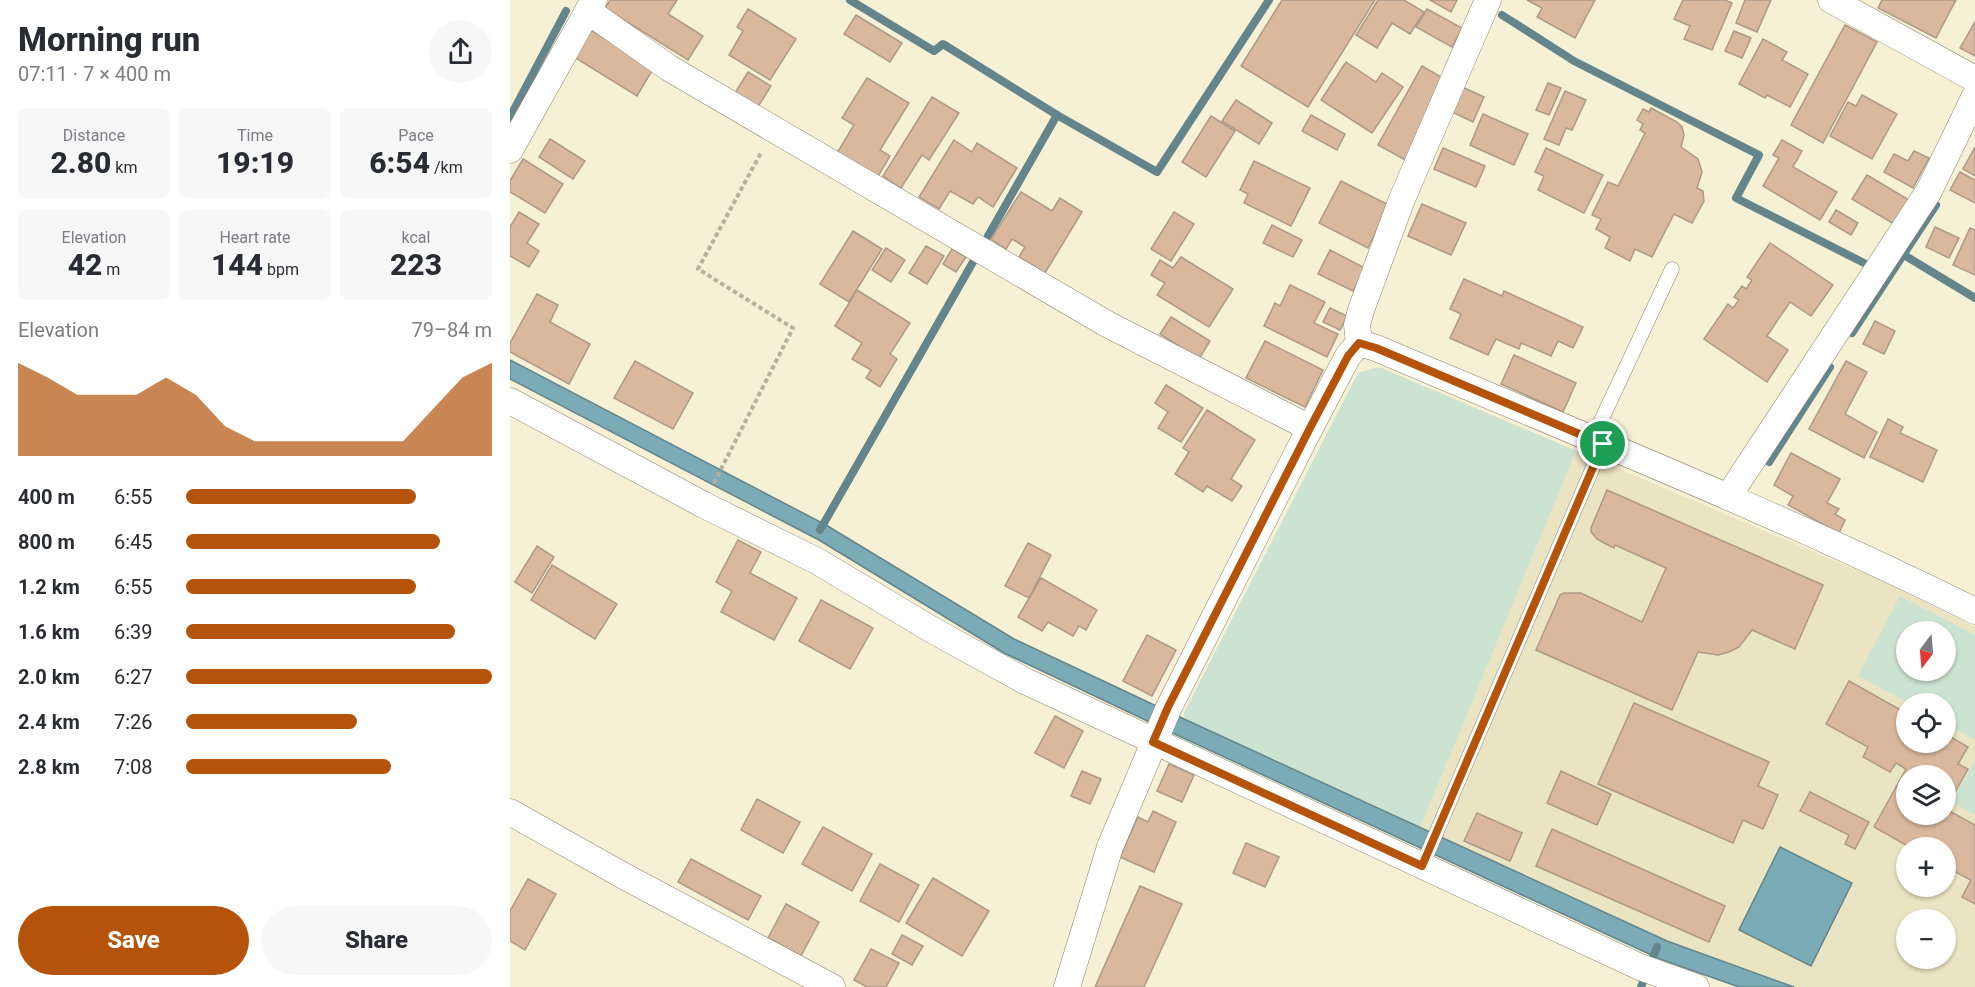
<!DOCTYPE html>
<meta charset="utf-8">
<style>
:root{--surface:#fff;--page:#f7f7f7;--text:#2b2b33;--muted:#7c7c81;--accent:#b45309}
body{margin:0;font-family:Roboto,sans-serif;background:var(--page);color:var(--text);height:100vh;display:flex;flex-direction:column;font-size:22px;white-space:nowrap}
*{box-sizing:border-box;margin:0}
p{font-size:20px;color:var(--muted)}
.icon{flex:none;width:33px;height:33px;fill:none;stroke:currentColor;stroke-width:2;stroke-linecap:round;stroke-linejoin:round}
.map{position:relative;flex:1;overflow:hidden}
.drawer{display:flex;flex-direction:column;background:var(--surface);width:510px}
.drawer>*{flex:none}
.needle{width:39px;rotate:196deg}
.controls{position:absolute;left:1386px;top:621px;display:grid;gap:12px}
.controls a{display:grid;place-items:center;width:60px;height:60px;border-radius:50%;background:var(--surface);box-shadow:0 2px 4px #0004;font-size:30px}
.pin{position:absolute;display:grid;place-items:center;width:51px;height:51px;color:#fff;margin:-26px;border:3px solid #fff;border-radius:50%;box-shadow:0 2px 6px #0007}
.round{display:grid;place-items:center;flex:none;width:63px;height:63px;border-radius:32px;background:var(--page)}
.summary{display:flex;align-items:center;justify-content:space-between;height:102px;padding:0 18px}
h1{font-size:33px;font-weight:800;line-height:45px}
.figures{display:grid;grid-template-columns:repeat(3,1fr);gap:9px;height:102px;padding:6px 18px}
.figures div{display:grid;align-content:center;border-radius:9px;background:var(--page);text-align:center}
.figures b{font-size:30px;font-weight:800}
.figures small{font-size:16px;font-weight:400}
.figures p{font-size:16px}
.chart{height:168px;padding:12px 18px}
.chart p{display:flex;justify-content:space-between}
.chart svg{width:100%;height:108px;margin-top:6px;fill:var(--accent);opacity:.7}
.cta{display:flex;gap:12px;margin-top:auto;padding:12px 18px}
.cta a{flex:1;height:69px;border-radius:36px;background:var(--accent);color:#fff;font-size:24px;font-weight:800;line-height:69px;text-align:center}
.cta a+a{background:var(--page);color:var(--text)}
ul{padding:0 18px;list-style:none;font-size:20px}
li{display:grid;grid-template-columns:96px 72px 1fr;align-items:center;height:45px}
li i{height:15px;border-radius:8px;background:var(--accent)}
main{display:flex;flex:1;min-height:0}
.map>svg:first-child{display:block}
.built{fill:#ebe4c3;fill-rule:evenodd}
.green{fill:#cde3d1;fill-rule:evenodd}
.water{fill:#7cabb8;stroke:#64858b;stroke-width:1.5}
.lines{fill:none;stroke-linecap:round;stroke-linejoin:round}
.stream{stroke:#64858b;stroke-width:8}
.building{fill:#dab89d;stroke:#ae9988;stroke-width:1.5}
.lane-casing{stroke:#8a856d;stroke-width:15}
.street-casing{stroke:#8a856d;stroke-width:27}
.path{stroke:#b5b19b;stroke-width:4;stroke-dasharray:4.5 3;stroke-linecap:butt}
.lane{stroke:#fff;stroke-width:14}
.street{stroke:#fff;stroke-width:26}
.route-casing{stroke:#fff;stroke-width:12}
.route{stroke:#b45309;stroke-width:8}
</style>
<main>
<section class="drawer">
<div class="summary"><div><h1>Morning run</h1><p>07:11 · 7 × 400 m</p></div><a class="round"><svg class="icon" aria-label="share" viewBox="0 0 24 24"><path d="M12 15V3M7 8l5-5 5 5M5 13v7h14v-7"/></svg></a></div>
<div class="figures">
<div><p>Distance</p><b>2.80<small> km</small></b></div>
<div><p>Time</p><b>19:19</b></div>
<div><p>Pace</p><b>6:54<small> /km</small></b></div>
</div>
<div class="figures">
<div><p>Elevation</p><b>42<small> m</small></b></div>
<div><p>Heart rate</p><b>144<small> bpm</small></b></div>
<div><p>kcal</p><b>223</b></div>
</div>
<div class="chart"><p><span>Elevation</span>79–84 m</p>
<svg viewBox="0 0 160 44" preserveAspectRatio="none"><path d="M0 44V6L10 12L20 19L30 19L40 19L50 12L60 19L70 32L80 38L90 38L100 38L110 38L120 38L130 38L140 25L150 12L160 6V44z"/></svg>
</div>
<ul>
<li><b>400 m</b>6:55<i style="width:75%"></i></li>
<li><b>800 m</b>6:45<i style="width:83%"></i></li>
<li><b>1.2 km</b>6:55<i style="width:75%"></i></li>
<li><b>1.6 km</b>6:39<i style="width:88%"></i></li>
<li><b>2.0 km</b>6:27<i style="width:100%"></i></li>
<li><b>2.4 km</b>7:26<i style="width:56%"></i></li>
<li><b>2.8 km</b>7:08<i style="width:67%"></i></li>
</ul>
<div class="cta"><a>Save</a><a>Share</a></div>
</section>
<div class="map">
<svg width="1465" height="987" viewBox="0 0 1465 987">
<rect width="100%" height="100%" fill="#f6f0d5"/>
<path class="built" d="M869 367 1375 582 1465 627V987H1284L1157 941 674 719V713L848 373ZM1396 632H1436V670H1396ZM1396 704H1436V742H1396ZM1396 776H1436V814H1396ZM1396 848H1436V886H1396ZM1396 920H1436V958H1396Z"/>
<g class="green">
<polygon points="869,367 1066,451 910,828 674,719 674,713 848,373"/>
<path d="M1390 596 1465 635V740L1436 724V704L1399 703 1348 676ZM1396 632H1436V670H1396Z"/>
<polygon points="1465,760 1465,815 1442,802"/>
</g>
<g class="water">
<polygon points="0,360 316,525 504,639 674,719 1157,941 1284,987 1229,987 1150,959 669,736 494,653 309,540 0,379"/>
<polygon points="1270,847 1342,883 1301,966 1229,930"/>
</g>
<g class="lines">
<g class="stream">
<polyline points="340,0 424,51 433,44 547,115"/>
<polyline points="992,15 1064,61 1249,155 1226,198 1356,264"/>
<polyline points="0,117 56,11"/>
<polyline points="478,236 547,115 647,172 759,0"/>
<polyline points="1394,255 1465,298"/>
<polyline points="1342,333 1426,205"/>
<polyline points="1259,462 1320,367"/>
<polyline points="310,530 463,262"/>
<polyline points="1131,987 1147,947"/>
</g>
</g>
<g class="building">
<polygon points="100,0 167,0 158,14 193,36 178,60 95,8"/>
<polygon points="772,0 865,0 798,107 731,66"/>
<polygon points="868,0 894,0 914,12 900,34 882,23 867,48 846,35"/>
<polygon points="920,0 947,0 941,12"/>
<polygon points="1017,0 1085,0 1065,38 1027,17 1032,8"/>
<polygon points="1173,0 1215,0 1222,3 1202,50 1174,39 1180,26 1164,19"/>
<polygon points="1235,0 1261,0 1247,32 1226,23"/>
<polygon points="1372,0 1446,0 1426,38 1368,8"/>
<polygon points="238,9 286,39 260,80 219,55 233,31 227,27"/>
<polygon points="917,9 952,28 942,47 906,27"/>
<polygon points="346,15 392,43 380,62 334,34"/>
<polygon points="1465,22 1465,56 1450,48"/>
<polygon points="1335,25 1367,42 1313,143 1281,125"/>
<polygon points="81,30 143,69 127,96 64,57"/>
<polygon points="1224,31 1241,38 1232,58 1215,51"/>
<polygon points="1253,39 1277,52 1272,60 1298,74 1280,107 1257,95 1255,98 1229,84"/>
<polygon points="836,62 866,82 872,73 893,87 862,133 811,100"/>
<polygon points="912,66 931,77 899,162 868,145"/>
<polygon points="238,72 261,86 246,110 223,96"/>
<polygon points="357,78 399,103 370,150 380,156 367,178 327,153 344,125 332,118"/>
<polygon points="1038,83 1051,88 1039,115 1026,110"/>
<polygon points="952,87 974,97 963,122 942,112"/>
<polygon points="1055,91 1076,100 1062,130 1056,128 1049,145 1034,139"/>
<polygon points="1352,95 1387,114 1362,159 1320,136 1338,102 1346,106"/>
<polygon points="422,97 449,113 419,160 412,155 391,188 373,176"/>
<polygon points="726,100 762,123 749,144 712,121"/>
<polygon points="1141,108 1167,122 1172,127 1174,135 1171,147 1188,159 1192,172 1187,188 1193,191 1194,201 1182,223 1164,214 1142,257 1125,249 1120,261 1095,248 1100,237 1086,229 1091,219 1082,215 1098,182 1108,186 1135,133 1130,130 1133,124 1127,120 1133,109 1139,112"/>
<polygon points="973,114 1018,134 1004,165 960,145"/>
<polygon points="801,115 835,134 827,150 792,131"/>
<polygon points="701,116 725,131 696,177 672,162"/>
<polygon points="40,139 75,161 63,179 29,157"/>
<polygon points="444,140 462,152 467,143 507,168 483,207 468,197 463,204 440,191 429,209 409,197"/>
<polygon points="1272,140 1292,151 1283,167 1327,192 1310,220 1253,186 1269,158 1263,155"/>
<polygon points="1465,147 1465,176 1453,169"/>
<polygon points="933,148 975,166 966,187 924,169"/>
<polygon points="1036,148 1093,175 1074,213 1028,190 1034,176 1025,172"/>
<polygon points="1404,151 1419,158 1403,188 1374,172 1384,154 1398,161"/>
<polygon points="13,159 53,184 35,213 0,192 0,181"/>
<polygon points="744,161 800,188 781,226 734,203 738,194 730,190"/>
<polygon points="1450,172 1465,180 1465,203 1440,190"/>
<polygon points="1357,175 1399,200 1384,224 1342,199"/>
<polygon points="831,181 879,205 858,248 809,223"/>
<polygon points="511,192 542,211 550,198 572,212 535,273 509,257 515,247 502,239 496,249 481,239"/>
<polygon points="912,204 956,223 941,255 898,236"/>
<polygon points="1326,210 1348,223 1341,235 1319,222"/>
<polygon points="9,212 29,224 17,243 29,251 19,267 0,256 0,227"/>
<polygon points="664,212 684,224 661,261 641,249"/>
<polygon points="762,225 792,240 783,257 753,243"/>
<polygon points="1425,227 1449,238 1439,258 1416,247"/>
<polygon points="1460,228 1465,230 1465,275 1443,265"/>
<polygon points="343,231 372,249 339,302 310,284"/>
<polygon points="1260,243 1323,285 1301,316 1280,302 1257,336 1278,350 1257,382 1194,339 1218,304 1223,308 1229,300 1224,297 1232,286 1236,289 1242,280 1237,277"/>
<polygon points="416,246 434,256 417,284 399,273"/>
<polygon points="376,248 395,260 381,282 362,270"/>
<polygon points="442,249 456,257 446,272 433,264"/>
<polygon points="820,250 855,268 843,291 808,274"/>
<polygon points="671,257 723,289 699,327 647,295 655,283 641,275 650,260 663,268"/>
<polygon points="954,279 992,296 994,291 1073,327 1063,348 1048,341 1041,356 1011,343 1009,349 986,339 978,355 940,338 951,314 940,309"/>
<polygon points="780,285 815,302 804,323 828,334 817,357 754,326 765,303 770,306"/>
<polygon points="347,290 400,323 380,354 387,359 370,387 356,378 361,370 342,359 352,343 325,326"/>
<polygon points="27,294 48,305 40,322 80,344 59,384 0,352 0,343"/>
<polygon points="820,308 837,316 830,330 813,322"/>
<polygon points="661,317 700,341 689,359 650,334"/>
<polygon points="1365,321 1385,331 1374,354 1353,344"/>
<polygon points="755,341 813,370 795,407 736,378"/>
<polygon points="1004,355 1066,383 1053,412 991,384"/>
<polygon points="125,361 183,393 163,429 104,398"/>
<polygon points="1336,361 1357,372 1335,414 1367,432 1354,458 1299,429"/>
<polygon points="656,385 693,408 671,442 648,428 658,412 645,403"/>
<polygon points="697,410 745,440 721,479 732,486 722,501 697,486 693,492 665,474 679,452 673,448"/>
<polygon points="1378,419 1393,427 1390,433 1427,450 1413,482 1360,457"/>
<polygon points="1281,453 1330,479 1317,503 1329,509 1325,514 1335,520 1329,533 1278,505 1283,496 1264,485"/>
<polygon points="1097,490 1313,585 1285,649 1242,630 1229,647 1219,652 1208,655 1188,652 1162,710 1026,650 1050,595 1054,593 1071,593 1132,622 1156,568 1105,545 1104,548 1096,544 1087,539 1081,532 1081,528"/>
<polygon points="228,540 251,552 240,573 287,598 264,640 211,612 222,591 206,582"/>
<polygon points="518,543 541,555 519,598 495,586"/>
<polygon points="27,546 44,557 22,593 5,582"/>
<polygon points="42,565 107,604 85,639 21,600"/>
<polygon points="531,578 587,610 576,630 569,626 563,636 538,622 532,631 508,617"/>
<polygon points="311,600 363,628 340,669 289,641"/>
<polygon points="637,635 666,650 642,696 613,681"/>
<polygon points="1339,681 1396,713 1396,742 1436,742 1436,734 1458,747 1448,764 1458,769 1443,796 1436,792 1436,776 1396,776 1396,814 1436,814 1436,809 1465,825 1465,904 1452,897 1461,880 1440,869 1436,878 1436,848 1401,848 1364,827 1396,769 1386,763 1380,772 1353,757 1358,747 1316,724"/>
<polygon points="1124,703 1259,762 1248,786 1268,795 1253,829 1233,820 1223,843 1088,784"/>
<polygon points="545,716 573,731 554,768 525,753"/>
<polygon points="659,764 684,775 672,802 647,791"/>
<polygon points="572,771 591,779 580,804 561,796"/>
<polygon points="1051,771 1101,794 1087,825 1037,803"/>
<polygon points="1300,792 1359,822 1345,849 1335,844 1339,835 1290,811"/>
<polygon points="247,799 290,822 273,853 231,830"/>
<polygon points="643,811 666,822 644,872 610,857 628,817 638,822"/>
<polygon points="967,813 1012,833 1000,861 954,841"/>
<polygon points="313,827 362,854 342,891 292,864"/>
<polygon points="1042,829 1215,906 1199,942 1026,866"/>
<polygon points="736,843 769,857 755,887 723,873"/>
<polygon points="181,859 251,896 238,920 168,882"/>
<polygon points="370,864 409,885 389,922 350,901"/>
<polygon points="423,878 479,911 452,956 396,923"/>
<polygon points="18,879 46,894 15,950 0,941 0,911"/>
<polygon points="630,886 672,904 634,987 585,987"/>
<polygon points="276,904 309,922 291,956 258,938"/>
<polygon points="392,935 413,946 402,965 382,954"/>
<polygon points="361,949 389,963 376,987 357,987 344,980"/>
</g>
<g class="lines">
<g class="lane-casing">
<g id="lane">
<polyline points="1082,440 1162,269"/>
<polyline points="912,866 1093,444"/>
</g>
</g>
<g class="street-casing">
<g id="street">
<polyline points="1321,0 1465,79"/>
<polyline points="78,11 159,68 597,324 800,428"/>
<polyline points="0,150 84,0"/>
<path d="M849 343 866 348C1066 433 1270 514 1465 611"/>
<polyline points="0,401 194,505 307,561 424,631 515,681 1130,967 1186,987"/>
<polyline points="1218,497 1419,191 1465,96"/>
<polyline points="0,812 112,875 322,987"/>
<polyline points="557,987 600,847 659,707 800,428 838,356 849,343 847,325 851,310 892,199 978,0"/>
</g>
</g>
<polyline class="path" points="204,483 283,328 188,269 252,151"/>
<use href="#lane" class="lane"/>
<use href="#street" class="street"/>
</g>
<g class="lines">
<g class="route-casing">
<polygon id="route" points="849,343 866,348 1093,444 912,866 643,742 658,707 800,428 838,356"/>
</g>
<use href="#route" class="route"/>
</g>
</svg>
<div class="controls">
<a><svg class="needle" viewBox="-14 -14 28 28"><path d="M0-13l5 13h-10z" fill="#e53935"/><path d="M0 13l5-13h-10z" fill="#7c7c81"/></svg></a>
<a><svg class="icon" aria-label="locate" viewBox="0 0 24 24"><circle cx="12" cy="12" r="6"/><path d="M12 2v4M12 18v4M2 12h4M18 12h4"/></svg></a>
<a><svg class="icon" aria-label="layers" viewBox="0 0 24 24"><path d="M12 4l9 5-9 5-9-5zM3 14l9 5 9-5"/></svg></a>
<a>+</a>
<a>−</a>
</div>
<div class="pin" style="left:1093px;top:444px;background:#1e9e55"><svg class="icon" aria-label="arrive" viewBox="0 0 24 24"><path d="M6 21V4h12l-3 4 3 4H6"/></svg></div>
</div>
</main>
